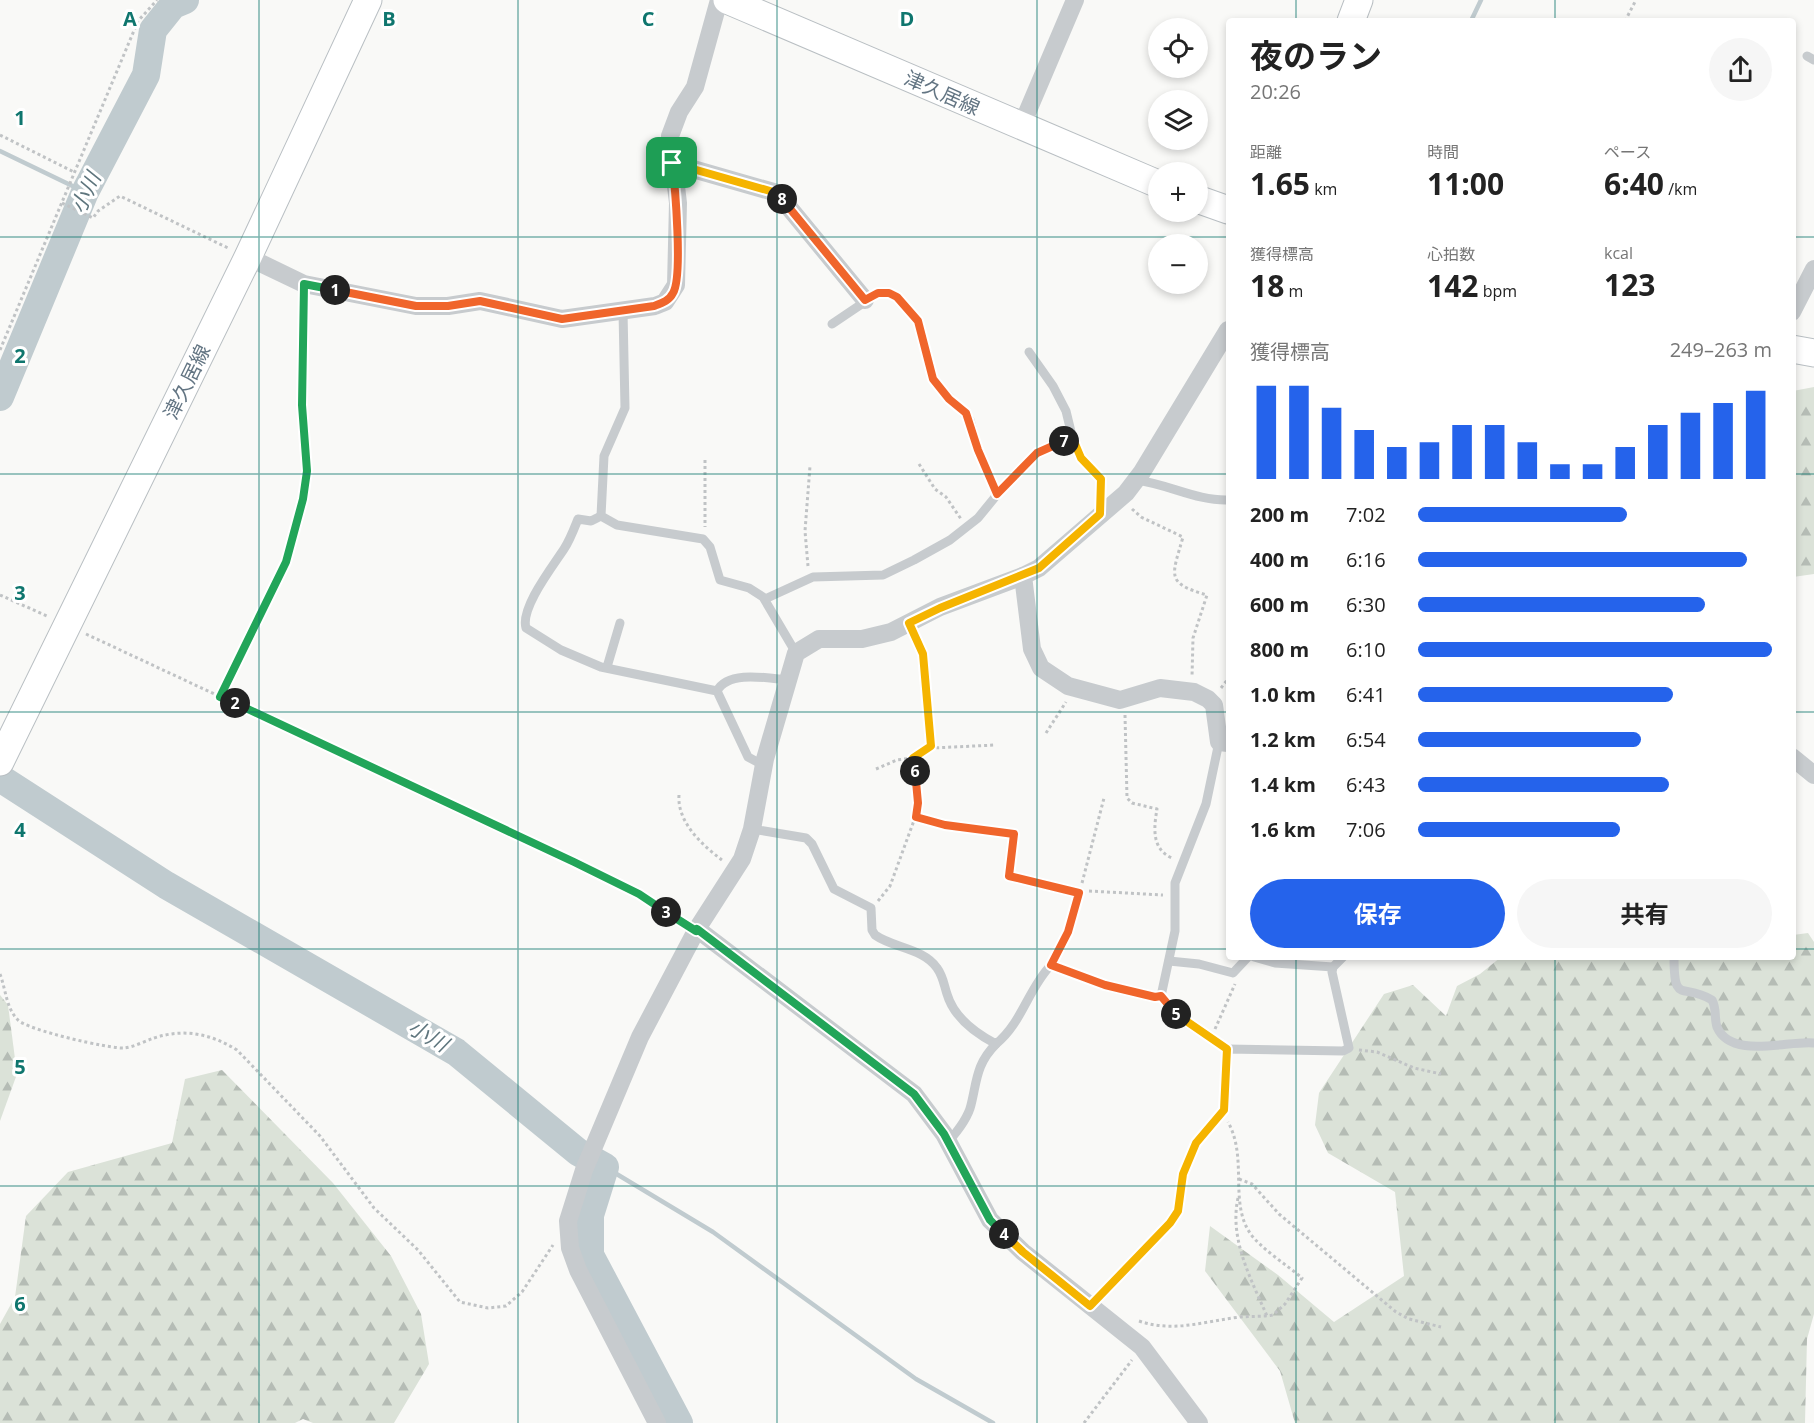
<!DOCTYPE html>
<html lang="ja">
<meta charset="utf-8">
<style>
:root{--surface:#fff;--page:#f6f6f6;--text:#222;--muted:#767676;--accent:#2563eb}
body{margin:0;font-family:"Open Sans","Noto Sans JP",sans-serif;background:var(--page);color:var(--text);height:100vh;display:flex;flex-direction:column;font-size:22px;white-space:nowrap}
*{box-sizing:border-box;margin:0}
p{font-size:20px;color:var(--muted)}
.icon{flex:none;width:33px;height:33px;fill:none;stroke:currentColor;stroke-width:2;stroke-linecap:round;stroke-linejoin:round}
.map{position:relative;flex:1;overflow:hidden}
.details{position:absolute;left:1226px;top:18px;width:570px;height:942px;display:flex;flex-direction:column;background:var(--surface);border-radius:6px;box-shadow:0 3px 9px #0003}
.details>*{flex:none}
.fabs{position:absolute;left:1148px;top:18px;display:grid;gap:12px}
.fabs a{display:grid;place-items:center;width:60px;height:60px;border-radius:50%;background:var(--surface);box-shadow:0 3px 9px #0003;font-size:30px}
.pin{position:absolute;display:grid;place-items:center;width:51px;height:51px;color:#fff;margin:-26px;border-radius:12px;box-shadow:0 3px 9px #0006}
.km{position:absolute;width:30px;height:30px;margin:-15px;border-radius:50%;background:#222;color:#fff;font-size:16px;line-height:30px;text-align:center}
.round{display:grid;place-items:center;flex:none;width:63px;height:63px;border-radius:32px;background:var(--page)}
.overview{display:flex;align-items:center;justify-content:space-between;height:102px;padding:0 24px}
h1{font-size:33px;font-weight:700;line-height:45px}
.metrics{display:grid;grid-template-columns:repeat(3,1fr);gap:9px;height:102px;padding:6px 24px}
.metrics div{display:grid;align-content:center}
.metrics b{font-size:30px;font-weight:700}
.metrics small{font-size:16px;font-weight:400}
.metrics p{font-size:16px}
.chart{height:168px;padding:12px 24px}
.chart p{display:flex;justify-content:space-between}
.chart svg{width:100%;height:108px;margin-top:6px;stroke:var(--accent);stroke-width:6}
.button{display:flex;gap:12px;margin-top:auto;padding:12px 24px}
.button a{flex:1;height:69px;border-radius:36px;background:var(--accent);color:#fff;font-size:24px;font-weight:700;line-height:69px;text-align:center}
.button a+a{background:var(--page);color:var(--text)}
ul{padding:0 24px;list-style:none;font-size:20px}
li{display:grid;grid-template-columns:96px 72px 1fr;align-items:center;height:45px}
li i{height:15px;border-radius:8px;background:var(--accent)}
.map>svg:first-child{display:block}
.forest{fill:url(#forest-firs)}
.lines{fill:none;stroke-linecap:round;stroke-linejoin:round}
.stream{stroke:#c0cbcf;stroke-width:4.5}
.river{stroke:#c0cbcf;stroke-width:28}
.secondary-casing{stroke:#b9bfc3;stroke-width:29}
.path{stroke:#c0c3c5;stroke-width:3;stroke-dasharray:3 3;stroke-linecap:butt}
.service{stroke:#c7cbce;stroke-width:9}
.minor{stroke:#c7cbce;stroke-width:18}
.secondary{stroke:#fff;stroke-width:27}
.split-1-casing{stroke:#fff;stroke-width:12}
.split-2-casing{stroke:#fff;stroke-width:12}
.split-3-casing{stroke:#fff;stroke-width:12}
.split-4-casing{stroke:#fff;stroke-width:12}
.split-5-casing{stroke:#fff;stroke-width:12}
.split-6-casing{stroke:#fff;stroke-width:12}
.split-7-casing{stroke:#fff;stroke-width:12}
.split-8-casing{stroke:#fff;stroke-width:12}
.split-9-casing{stroke:#fff;stroke-width:12}
.split-1{stroke:#f0652b;stroke-width:8}
.split-2{stroke:#22a559;stroke-width:8}
.split-3{stroke:#22a559;stroke-width:8}
.split-4{stroke:#22a559;stroke-width:8}
.split-5{stroke:#f5b400;stroke-width:8}
.split-6{stroke:#f0652b;stroke-width:8}
.split-7{stroke:#f5b400;stroke-width:8}
.split-8{stroke:#f0652b;stroke-width:8}
.split-9{stroke:#f5b400;stroke-width:8}
.grid{fill:none;stroke:#0f766e;stroke-width:1.5;stroke-opacity:0.55}
.labels{text-anchor:middle;stroke-width:6;stroke-linejoin:round;paint-order:stroke}
.street-label{font-size:20px;fill:#637583;stroke:#fff}
.water-label{font-size:21px;font-style:italic;fill:#5e757d;stroke:#fff}
.grid-label{font-size:20px;text-anchor:middle;font-weight:bold;fill:#0f766e;stroke:#fff;stroke-width:6;stroke-linejoin:round;paint-order:stroke}
</style>
<div class="map">
<svg width="1814" height="1423" viewBox="0 0 1814 1423">
<defs>
<pattern id="forest-firs" width="22" height="20" patternUnits="userSpaceOnUse" patternTransform="scale(1.5)"><rect width="22" height="20" fill="#dbe2d8"/><path d="M5 1l3.5 6h-7zM16 11l3.5 6h-7z" fill="#b5bcb5"/></pattern>
</defs>
<rect width="100%" height="100%" fill="#f9f9f7"/>
<g class="forest">
<polygon points="1814,387 1814,574 1793,577 1793,391"/>
<polygon points="1808,933 1814,942 1814,1314 1807,1339 1805,1423 1295,1423 1280,1371 1205,1271 1210,1226 1278,1275 1334,1322 1404,1276 1395,1192 1328,1153 1315,1125 1319,1093 1384,994 1413,985 1446,1016 1457,986 1480,974 1501,957 1792,957 1793,935"/>
<polygon points="0,995 8,1005 17,1074 0,1121"/>
<polygon points="222,1070 333,1183 391,1256 421,1314 429,1364 394,1423 313,1423 303,1419 295,1423 0,1423 0,1324 15,1297 26,1216 68,1172 172,1143 185,1079"/>
</g>
<g class="lines">
<g class="stream">
<polyline points="1471,21 1481,0"/>
<polyline points="0,151 85,192"/>
<polyline points="605,1167 713,1232 916,1379 993,1423"/>
</g>
<g class="river">
<polyline points="0,397 85,192 146,75 153,30 173,5 185,0"/>
<polyline points="0,778 166,885 456,1052 578,1152 605,1167 590,1215 590,1255 679,1423"/>
</g>
<g class="secondary-casing">
<g id="secondary">
<polyline points="727,0 1158,184"/>
<polyline points="1351,21 1359,0"/>
<polyline points="1197,199 1228,210"/>
<polyline points="1792,349 1814,353"/>
<polyline points="0,762 248,257 368,0"/>
</g>
</g>
<g class="path">
<polyline points="1625,21 1636,0"/>
<polyline points="0,135 74,172"/>
<polyline points="62,203 93,218 98,211 120,196 228,248"/>
<polyline points="0,350 138,21 157,0"/>
<polyline points="705,460 705,527"/>
<polyline points="919,464 935,489 946,497 961,519"/>
<path d="M1132 509 1141 517 1183 537C1172 576 1165 583 1207 595L1193 638 1192 677"/>
<polyline points="808,566 805,531 810,466"/>
<polyline points="0,595 47,616"/>
<polyline points="86,634 574,862 639,894 682,922"/>
<polyline points="1221,688 1228,679"/>
<polyline points="220,697 286,562 303,499 307,471 302,405 304,299"/>
<path d="M1125 715 1127 798 1132 803 1157 809C1154 827 1151 849 1172 858"/>
<polyline points="1046,733 1066,702"/>
<polyline points="931,746 933,748 995,745"/>
<polyline points="876,769 897,760 913,758"/>
<path d="M679 795C677 822 702 845 722 860"/>
<polyline points="916,817 945,825 1014,834 1009,876 1068,890"/>
<polyline points="1082,883 1104,798"/>
<polyline points="1089,891 1163,895"/>
<path d="M878 901 890 886 916 815 917 790 913 758 931 746C929 710 930 672 917 638"/>
<path d="M0 974C6 990 6 1008 18 1020 27 1030 110 1049 124 1048 134 1047 145 1041 154 1038 185 1028 211 1034 237 1050L320 1136 374 1208 418 1250 460 1302 488 1308 506 1306 522 1292 553 1245"/>
<polyline points="1215,1029 1235,984"/>
<polyline points="1359,1050 1377,1052 1414,1068 1441,1074"/>
<polyline points="1239,1179 1252,1184 1279,1214 1396,1312 1409,1319 1441,1327"/>
<path d="M1238 1198C1229 1239 1251 1279 1267 1316"/>
<path d="M1139 1321C1174 1333 1205 1321 1240 1317 1251 1316 1262 1317 1273 1315L1285 1304 1302 1278C1287 1265 1260 1248 1250 1233 1229 1202 1248 1158 1228 1122"/>
<polyline points="1084,1423 1132,1360"/>
</g>
<g class="service">
<polyline points="1807,56 1814,60"/>
<polyline points="623,311 625,408 604,456 601,516 617,525 703,539 710,547 720,580 749,588 763,597 796,653"/>
<polyline points="832,324 878,293 889,293 897,297 918,321 933,379 970,420 978,450 997,494"/>
<polyline points="1029,352 1053,386 1066,411 1074,444 1081,458 1101,479 1100,514"/>
<path d="M1136 480C1168 484 1197 501 1228 500"/>
<path d="M601 516 591 521 578 519C574 529 570 540 564 549 553 566 520 608 526 628L561 650 601 667 717 691 748 757 763 765"/>
<polyline points="765,599 813,577 883,575 914,560 950,540 978,518 1009,480 1037,453 1057,443 1073,439"/>
<polyline points="607,667 620,623"/>
<path d="M717 691C728 670 767 678 787 680"/>
<path d="M752 829 806 838 812 844 834 889 871 908 872 930 875 935C893 948 923 948 937 968 943 976 944 985 947 994 954 1018 975 1033 996 1044 1022 1023 1028 989 1051 965L1105 985 1155 997 1161 996 1175 931V883L1206 804 1219 742"/>
<polyline points="1254,957 1275,963 1333,967"/>
<path d="M1674 957C1674 1006 1682 982 1712 1000 1717 1009 1714 1018 1717 1027 1731 1060 1789 1040 1814 1043"/>
<polyline points="1169,961 1199,964 1233,973 1248,957"/>
<polyline points="1051,965 1068,932 1079,893"/>
<polyline points="1161,996 1185,1022 1227,1049"/>
<path d="M948 1142C956 1133 968 1118 971 1105 977 1081 976 1064 996 1044"/>
<polyline points="1090,1306 1170,1223 1178,1211 1183,1174 1196,1143 1224,1110 1227,1049 1343,1051 1349,1048 1332,972 1333,967 1343,957"/>
</g>
<g class="minor">
<polyline points="1021,127 1075,0"/>
<polyline points="672,163 777,193 865,300"/>
<polyline points="248,257 304,284 416,306 448,306 480,301 562,319 655,306 665,302 676,285 678,203 670,136 679,112 695,87 719,0"/>
<polyline points="1792,312 1814,269"/>
<polyline points="1023,576 1032,649 1041,668 1068,686 1120,700 1160,688 1194,692 1208,699 1214,705 1219,742 1228,743"/>
<polyline points="1792,757 1814,775"/>
<polyline points="697,929 914,1094 944,1134 990,1220 1023,1252 1142,1347 1199,1423"/>
<polyline points="657,1423 578,1270 570,1248 568,1221 584,1170 640,1037 697,929 742,859 752,829 765,759 796,653 819,639 862,639 891,632 940,607 1023,576 1039,568 1126,493 1142,472 1228,330"/>
</g>
<use href="#secondary" class="secondary"/>
</g>
<g class="lines">
<g class="split-1-casing">
<path id="split-1" d="M335 290 416 306H448L480 301 562 319 654 306C662 303 669 301 673 293 683 277 675 185 672 163"/>
</g>
<g class="split-2-casing">
<polyline id="split-2" points="235,703 220,697 286,562 303,499 307,471 302,405 304,284 335,290"/>
</g>
<g class="split-3-casing">
<polyline id="split-3" points="235,703 574,862 639,894 666,912"/>
</g>
<g class="split-4-casing">
<polyline id="split-4" points="666,912 696,931 697,929 914,1094 944,1134 990,1220 1004,1234"/>
</g>
<g class="split-5-casing">
<polyline id="split-5" points="1004,1234 1023,1252 1090,1306 1170,1223 1178,1211 1183,1174 1196,1143 1224,1110 1227,1049 1176,1014"/>
</g>
<g class="split-6-casing">
<polyline id="split-6" points="915,771 918,803 916,817 945,825 1014,834 1009,876 1079,893 1068,932 1051,965 1105,985 1155,997 1161,996 1176,1014"/>
</g>
<g class="split-7-casing">
<polyline id="split-7" points="915,771 913,758 931,746 923,654 909,623 940,608 1039,568 1100,514 1101,479 1081,458 1073,439 1064,441"/>
</g>
<g class="split-8-casing">
<polyline id="split-8" points="782,199 865,300 878,293 889,293 897,297 918,321 933,379 949,399 966,413 978,450 997,494 1037,453 1064,441"/>
</g>
<g class="split-9-casing">
<polyline id="split-9" points="672,163 777,193 782,199"/>
</g>
<use href="#split-1" class="split-1"/>
<use href="#split-2" class="split-2"/>
<use href="#split-3" class="split-3"/>
<use href="#split-4" class="split-4"/>
<use href="#split-5" class="split-5"/>
<use href="#split-6" class="split-6"/>
<use href="#split-7" class="split-7"/>
<use href="#split-8" class="split-8"/>
<use href="#split-9" class="split-9"/>
</g>
<path class="grid" d="M259 0V1423M518 0V1423M777 0V1423M1037 0V1423M1296 0V21M1555 0V21M0 237H1228M1792 237H1814M0 474H1228M1792 474H1814M0 712H1228M1792 712H1814M0 949H1228M1792 949H1814M1296 957V1423M1555 957V1423M0 1186H1814"/>
<g class="labels">
<g class="street-label">
<text transform="translate(942 93) rotate(24)" y="7">津久居線</text>
<text transform="translate(187 382) rotate(-64)" y="7">津久居線</text>
</g>
<g class="water-label">
<text transform="translate(86 193) rotate(-65)" y="7">小川</text>
<text transform="translate(428 1036) rotate(30)" y="7">小川</text>
</g>
</g>
<g class="grid-label">
<text x="130" y="26">A</text>
<text x="389" y="26">B</text>
<text x="648" y="26">C</text>
<text x="907" y="26">D</text>
<text x="20" y="125">1</text>
<text x="20" y="363">2</text>
<text x="20" y="600">3</text>
<text x="20" y="837">4</text>
<text x="20" y="1074">5</text>
<text x="20" y="1311">6</text>
</g>
</svg>
<div class="fabs">
<a><svg class="icon" aria-label="locate" viewBox="0 0 24 24"><circle cx="12" cy="12" r="6"/><path d="M12 2v4M12 18v4M2 12h4M18 12h4"/></svg></a>
<a><svg class="icon" aria-label="layers" viewBox="0 0 24 24"><path d="M12 4l9 5-9 5-9-5zM3 14l9 5 9-5"/></svg></a>
<a>+</a>
<a>−</a>
</div>
<div class="pin" style="left:672px;top:163px;background:#1e9e55"><svg class="icon" aria-label="arrive" viewBox="0 0 24 24"><path d="M6 21V4h12l-3 4 3 4H6"/></svg></div>
<b class="km" style="left:335px;top:290px">1</b>
<b class="km" style="left:235px;top:703px">2</b>
<b class="km" style="left:666px;top:912px">3</b>
<b class="km" style="left:1004px;top:1234px">4</b>
<b class="km" style="left:1176px;top:1014px">5</b>
<b class="km" style="left:915px;top:771px">6</b>
<b class="km" style="left:1064px;top:441px">7</b>
<b class="km" style="left:782px;top:199px">8</b>
<section class="details">
<div class="overview"><div><h1>夜のラン</h1><p>20:26</p></div><a class="round"><svg class="icon" aria-label="share" viewBox="0 0 24 24"><path d="M12 15V3M7 8l5-5 5 5M5 13v7h14v-7"/></svg></a></div>
<div class="metrics">
<div><p>距離</p><b>1.65<small> km</small></b></div>
<div><p>時間</p><b>11:00</b></div>
<div><p>ペース</p><b>6:40<small> /km</small></b></div>
</div>
<div class="metrics">
<div><p>獲得標高</p><b>18<small> m</small></b></div>
<div><p>心拍数</p><b>142<small> bpm</small></b></div>
<div><p>kcal</p><b>123</b></div>
</div>
<div class="chart"><p><span>獲得標高</span>249–263 m</p>
<svg viewBox="0 0 160 44" preserveAspectRatio="none"><path d="M5 44V6M15 44V6M25 44V15M35 44V24M45 44V31M55 44V29M65 44V22M75 44V22M85 44V29M95 44V38M105 44V38M115 44V31M125 44V22M135 44V17M145 44V13M155 44V8"/></svg>
</div>
<ul>
<li><b>200 m</b>7:02<i style="width:59%"></i></li>
<li><b>400 m</b>6:16<i style="width:93%"></i></li>
<li><b>600 m</b>6:30<i style="width:81%"></i></li>
<li><b>800 m</b>6:10<i style="width:100%"></i></li>
<li><b>1.0 km</b>6:41<i style="width:72%"></i></li>
<li><b>1.2 km</b>6:54<i style="width:63%"></i></li>
<li><b>1.4 km</b>6:43<i style="width:71%"></i></li>
<li><b>1.6 km</b>7:06<i style="width:57%"></i></li>
</ul>
<div class="button"><a>保存</a><a>共有</a></div>
</section>
</div>
